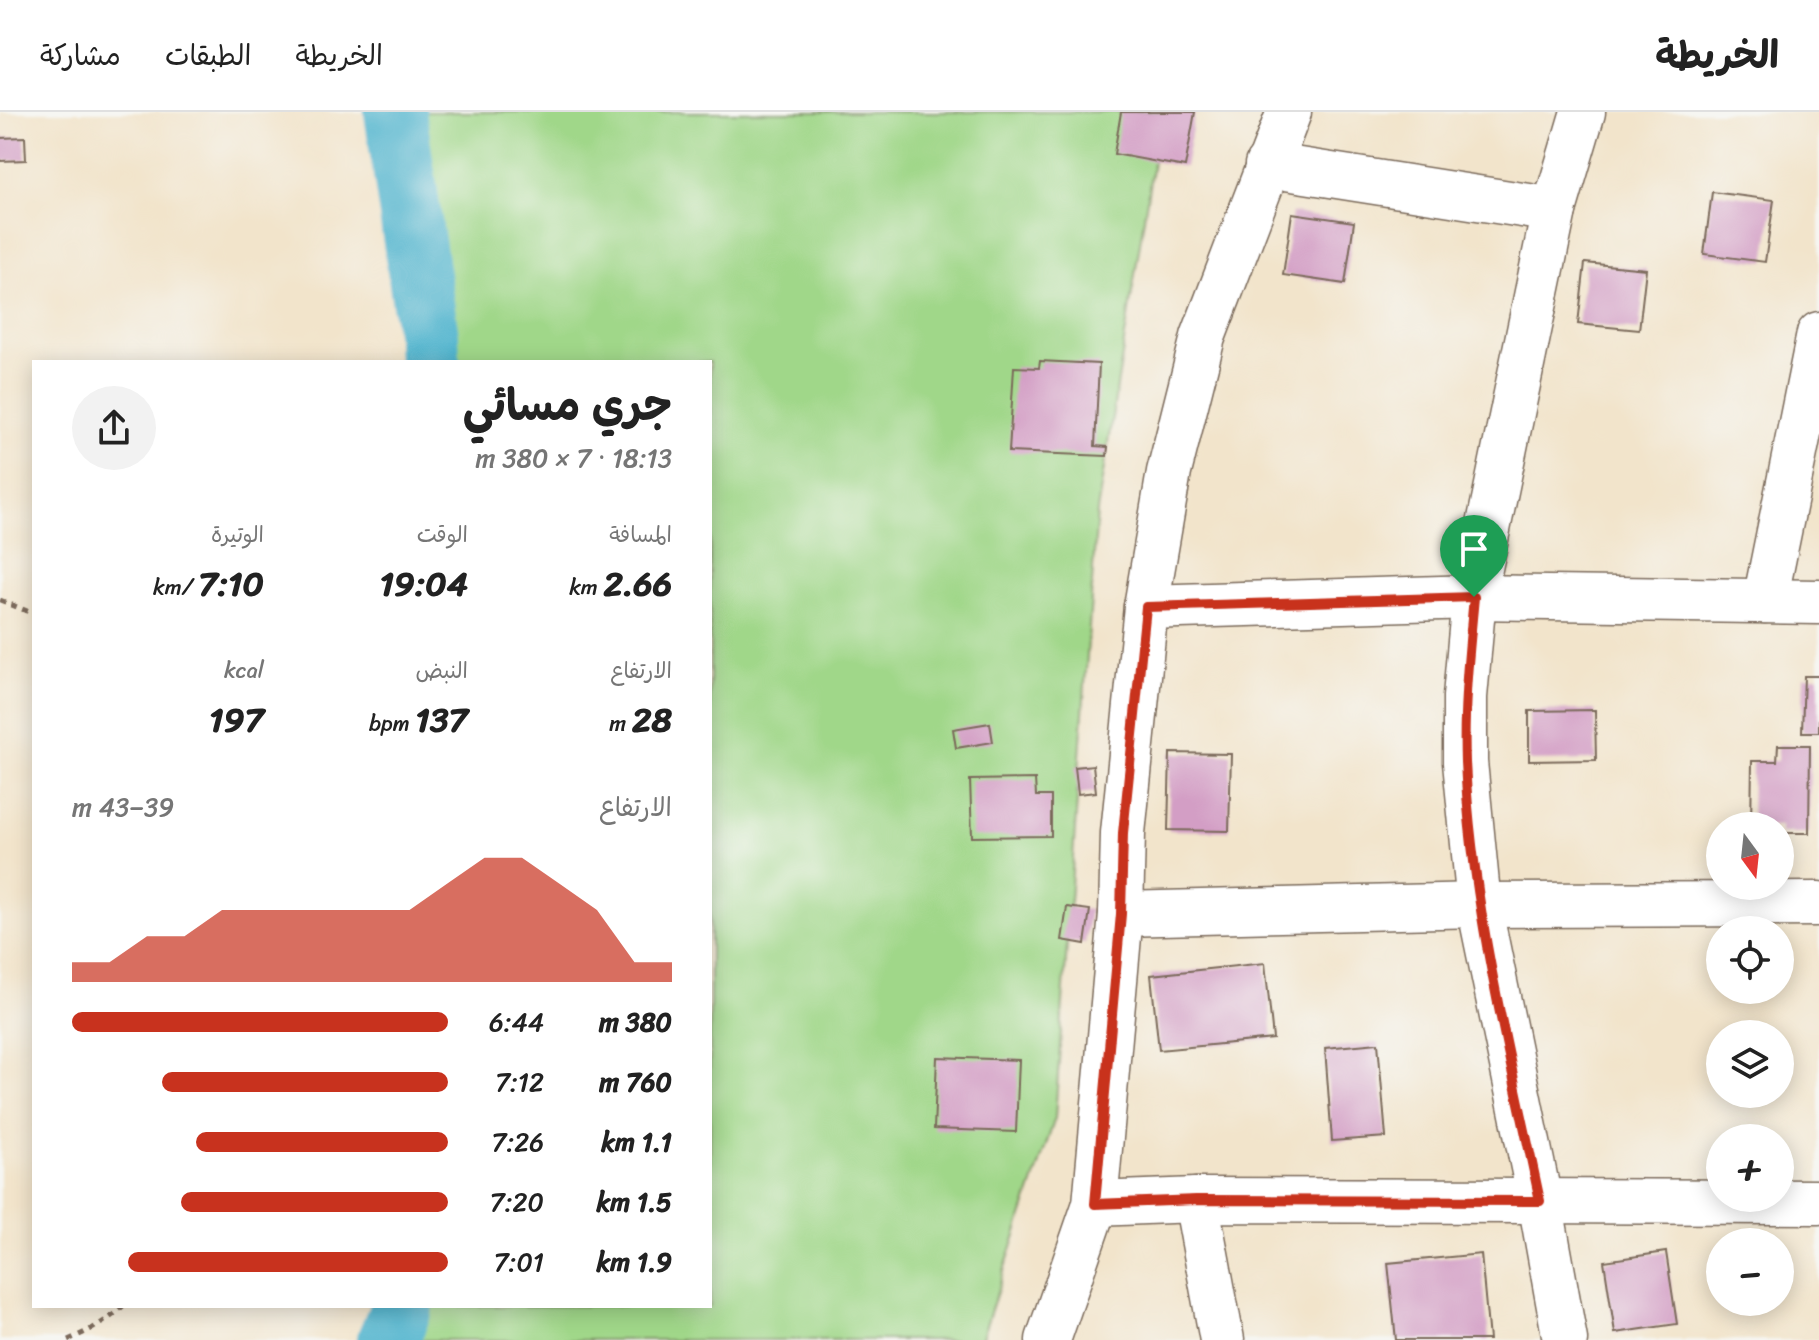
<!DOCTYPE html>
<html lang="ar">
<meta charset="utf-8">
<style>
:root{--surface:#fff;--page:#f2f2f2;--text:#222;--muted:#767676;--line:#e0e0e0;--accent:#c8321e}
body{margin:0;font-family:Sriracha,"Playpen Sans Arabic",sans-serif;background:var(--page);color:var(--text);direction:rtl;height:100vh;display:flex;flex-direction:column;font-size:30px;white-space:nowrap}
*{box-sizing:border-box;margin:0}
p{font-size:26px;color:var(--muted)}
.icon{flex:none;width:44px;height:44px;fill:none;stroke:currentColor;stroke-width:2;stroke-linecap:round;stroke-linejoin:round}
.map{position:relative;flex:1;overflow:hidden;direction:ltr}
.side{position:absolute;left:32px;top:248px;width:680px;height:948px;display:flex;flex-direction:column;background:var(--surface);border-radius:0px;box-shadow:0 4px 20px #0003;direction:rtl}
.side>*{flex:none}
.needle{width:52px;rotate:165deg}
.fabs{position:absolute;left:1706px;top:700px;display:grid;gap:16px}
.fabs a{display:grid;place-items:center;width:88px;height:88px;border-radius:50%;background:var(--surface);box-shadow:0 4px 20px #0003;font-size:40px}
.pin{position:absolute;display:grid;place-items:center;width:68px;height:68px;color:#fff;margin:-82px -34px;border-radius:50% 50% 50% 0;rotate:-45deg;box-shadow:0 0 8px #0007}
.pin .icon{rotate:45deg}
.round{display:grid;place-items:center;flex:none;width:84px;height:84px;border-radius:42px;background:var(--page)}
.headline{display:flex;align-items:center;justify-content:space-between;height:136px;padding:0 40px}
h1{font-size:44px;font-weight:700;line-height:60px}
.stats{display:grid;grid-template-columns:repeat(3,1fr);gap:12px;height:136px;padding:8px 40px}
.stats div{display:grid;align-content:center}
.stats b{font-size:34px;font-weight:700}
.stats small{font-size:22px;font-weight:400}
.stats p{font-size:22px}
.chart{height:224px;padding:16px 40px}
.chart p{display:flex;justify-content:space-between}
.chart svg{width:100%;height:144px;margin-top:8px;fill:var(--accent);opacity:.7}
ul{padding:0 40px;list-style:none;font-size:26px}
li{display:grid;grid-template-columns:128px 96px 1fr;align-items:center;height:60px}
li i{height:20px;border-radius:10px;background:var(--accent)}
header{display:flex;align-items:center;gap:48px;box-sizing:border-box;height:112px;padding:0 40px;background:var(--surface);border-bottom:2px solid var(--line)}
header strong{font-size:38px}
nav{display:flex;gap:44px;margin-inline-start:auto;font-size:28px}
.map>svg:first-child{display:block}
.green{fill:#a0d789;stroke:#6e8054;stroke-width:2}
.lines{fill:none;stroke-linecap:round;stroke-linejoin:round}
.river{stroke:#4fb4ce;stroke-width:62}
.building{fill:#d39ec5}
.minor-casing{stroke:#7b6b5b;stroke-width:47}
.path{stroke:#7b6b5b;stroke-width:5;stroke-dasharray:6 6;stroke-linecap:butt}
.minor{stroke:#fff;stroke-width:44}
.route-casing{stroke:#fff;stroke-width:16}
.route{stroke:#c8321e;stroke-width:10}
</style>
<header>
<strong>الخريطة</strong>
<nav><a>الخريطة</a><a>الطبقات</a><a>مشاركة</a></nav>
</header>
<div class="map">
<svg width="1819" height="1228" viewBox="0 0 1819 1228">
<rect width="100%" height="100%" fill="#f6f6f2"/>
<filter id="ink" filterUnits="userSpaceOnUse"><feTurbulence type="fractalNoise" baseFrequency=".0125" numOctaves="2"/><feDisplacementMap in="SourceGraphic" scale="16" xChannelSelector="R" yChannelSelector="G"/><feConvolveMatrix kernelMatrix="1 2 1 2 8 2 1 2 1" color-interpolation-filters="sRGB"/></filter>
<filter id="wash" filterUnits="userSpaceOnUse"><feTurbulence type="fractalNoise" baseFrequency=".006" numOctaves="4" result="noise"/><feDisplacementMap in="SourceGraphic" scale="32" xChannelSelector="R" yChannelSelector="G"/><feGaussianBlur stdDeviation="1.8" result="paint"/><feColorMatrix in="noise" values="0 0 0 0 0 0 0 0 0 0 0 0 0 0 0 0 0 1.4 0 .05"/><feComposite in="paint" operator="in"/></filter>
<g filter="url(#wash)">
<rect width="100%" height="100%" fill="#f2e4cb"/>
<polygon class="green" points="385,0 1161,0 1097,399 1055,1006 981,1228 398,1228 402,1194 710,1194 710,250 407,250"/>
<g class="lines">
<g class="river">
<polyline points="395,0 428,225 429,250"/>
<polyline points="388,1228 402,1194"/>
</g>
</g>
<g id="blocks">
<g class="building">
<polygon points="1121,0 1195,0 1185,55 1114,42"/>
<polygon points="25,25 26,48 0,49 0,26"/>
<polygon points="1712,80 1774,88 1765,150 1704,142"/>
<polygon points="1292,101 1354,110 1345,172 1283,163"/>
<polygon points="1585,151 1646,157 1639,218 1578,212"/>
<polygon points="1040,249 1099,252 1095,334 1108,335 1107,344 1009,340 1014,255 1039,256"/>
<polygon points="1804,564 1819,564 1819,620 1802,620"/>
<polygon points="1595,598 1596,648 1529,649 1529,599"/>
<polygon points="990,611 993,630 956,636 953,617"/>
<polygon points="1778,633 1810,633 1809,721 1780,721 1780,714 1751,714 1752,649 1777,649"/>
<polygon points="1170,641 1231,642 1229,719 1168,718"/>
<polygon points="1093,653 1096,680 1078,682 1075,655"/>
<polygon points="1035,667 1036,684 1051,684 1051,724 972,725 970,668"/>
<polygon points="1067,795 1090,798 1085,832 1062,828"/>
<polygon points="1265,851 1273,927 1159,938 1151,863"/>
<polygon points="1378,931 1386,1025 1332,1029 1325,936"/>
<polygon points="937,945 1019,948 1016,1020 934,1017"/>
<polygon points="1666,1140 1677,1212 1615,1221 1604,1149"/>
<polygon points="1481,1142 1489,1228 1396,1228 1388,1151"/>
</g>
</g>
</g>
<g filter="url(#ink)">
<use href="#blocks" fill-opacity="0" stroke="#7b6b5b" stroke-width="2"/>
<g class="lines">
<g class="minor-casing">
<g id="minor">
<polyline points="1267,53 1554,98"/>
<polyline points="1765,489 1819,222"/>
<polyline points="1146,495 1474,485 1819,490"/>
<polyline points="1121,802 1479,793 1819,792"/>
<polyline points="1196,1088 1222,1228"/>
<polyline points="1095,1092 1196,1088 1819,1090"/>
<polyline points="1048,1228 1095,1092 1121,802 1123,721 1146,495 1169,360 1203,225 1289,0"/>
<polyline points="1565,1228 1540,1089 1479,793 1465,650 1465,585 1474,485 1554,98 1583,0"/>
</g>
</g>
<g class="path">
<polyline points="0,488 34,502"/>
<path d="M68 1228C89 1219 107 1210 123 1194"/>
</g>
<use href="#minor" class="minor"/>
</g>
</g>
<g class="lines" filter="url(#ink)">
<g class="route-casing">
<path id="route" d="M1474 485C1469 540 1463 594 1465 650 1472 798 1510 944 1540 1089L1196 1088 1095 1092 1121 802 1123 721 1146 495Z"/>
</g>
<use href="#route" class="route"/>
</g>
</svg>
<div class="fabs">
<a><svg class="needle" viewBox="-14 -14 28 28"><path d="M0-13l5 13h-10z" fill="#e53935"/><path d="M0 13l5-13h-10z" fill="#767676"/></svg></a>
<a><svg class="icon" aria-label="locate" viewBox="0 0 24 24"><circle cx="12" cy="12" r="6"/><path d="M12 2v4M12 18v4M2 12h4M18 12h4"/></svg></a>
<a><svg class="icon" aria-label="layers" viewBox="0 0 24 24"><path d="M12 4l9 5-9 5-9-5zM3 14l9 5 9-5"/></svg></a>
<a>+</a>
<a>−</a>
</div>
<div class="pin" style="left:1474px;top:485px;background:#1e9e55"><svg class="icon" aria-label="arrive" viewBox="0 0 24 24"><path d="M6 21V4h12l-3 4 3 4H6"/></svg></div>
<section class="side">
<div class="headline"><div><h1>جري مسائي</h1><p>18:13 · 7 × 380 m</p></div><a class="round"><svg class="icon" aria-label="share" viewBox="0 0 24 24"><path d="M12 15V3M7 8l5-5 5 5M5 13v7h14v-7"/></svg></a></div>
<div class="stats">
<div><p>المسافة</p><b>2.66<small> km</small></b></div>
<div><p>الوقت</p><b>19:04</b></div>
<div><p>الوتيرة</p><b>7:10<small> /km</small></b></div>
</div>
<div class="stats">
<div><p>الارتفاع</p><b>28<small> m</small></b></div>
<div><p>النبض</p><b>137<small> bpm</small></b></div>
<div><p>kcal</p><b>197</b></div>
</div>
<div class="chart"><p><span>الارتفاع</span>39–43 m</p>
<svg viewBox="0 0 160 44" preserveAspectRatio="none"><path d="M0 44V38L10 38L20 30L30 30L40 22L50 22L60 22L70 22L80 22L90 22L100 14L110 6L120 6L130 14L140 22L150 38L160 38V44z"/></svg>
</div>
<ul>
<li><b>380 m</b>6:44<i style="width:100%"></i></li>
<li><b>760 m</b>7:12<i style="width:76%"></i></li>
<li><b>1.1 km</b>7:26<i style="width:67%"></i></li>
<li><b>1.5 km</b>7:20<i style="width:71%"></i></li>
<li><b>1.9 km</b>7:01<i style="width:85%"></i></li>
</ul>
</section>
</div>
